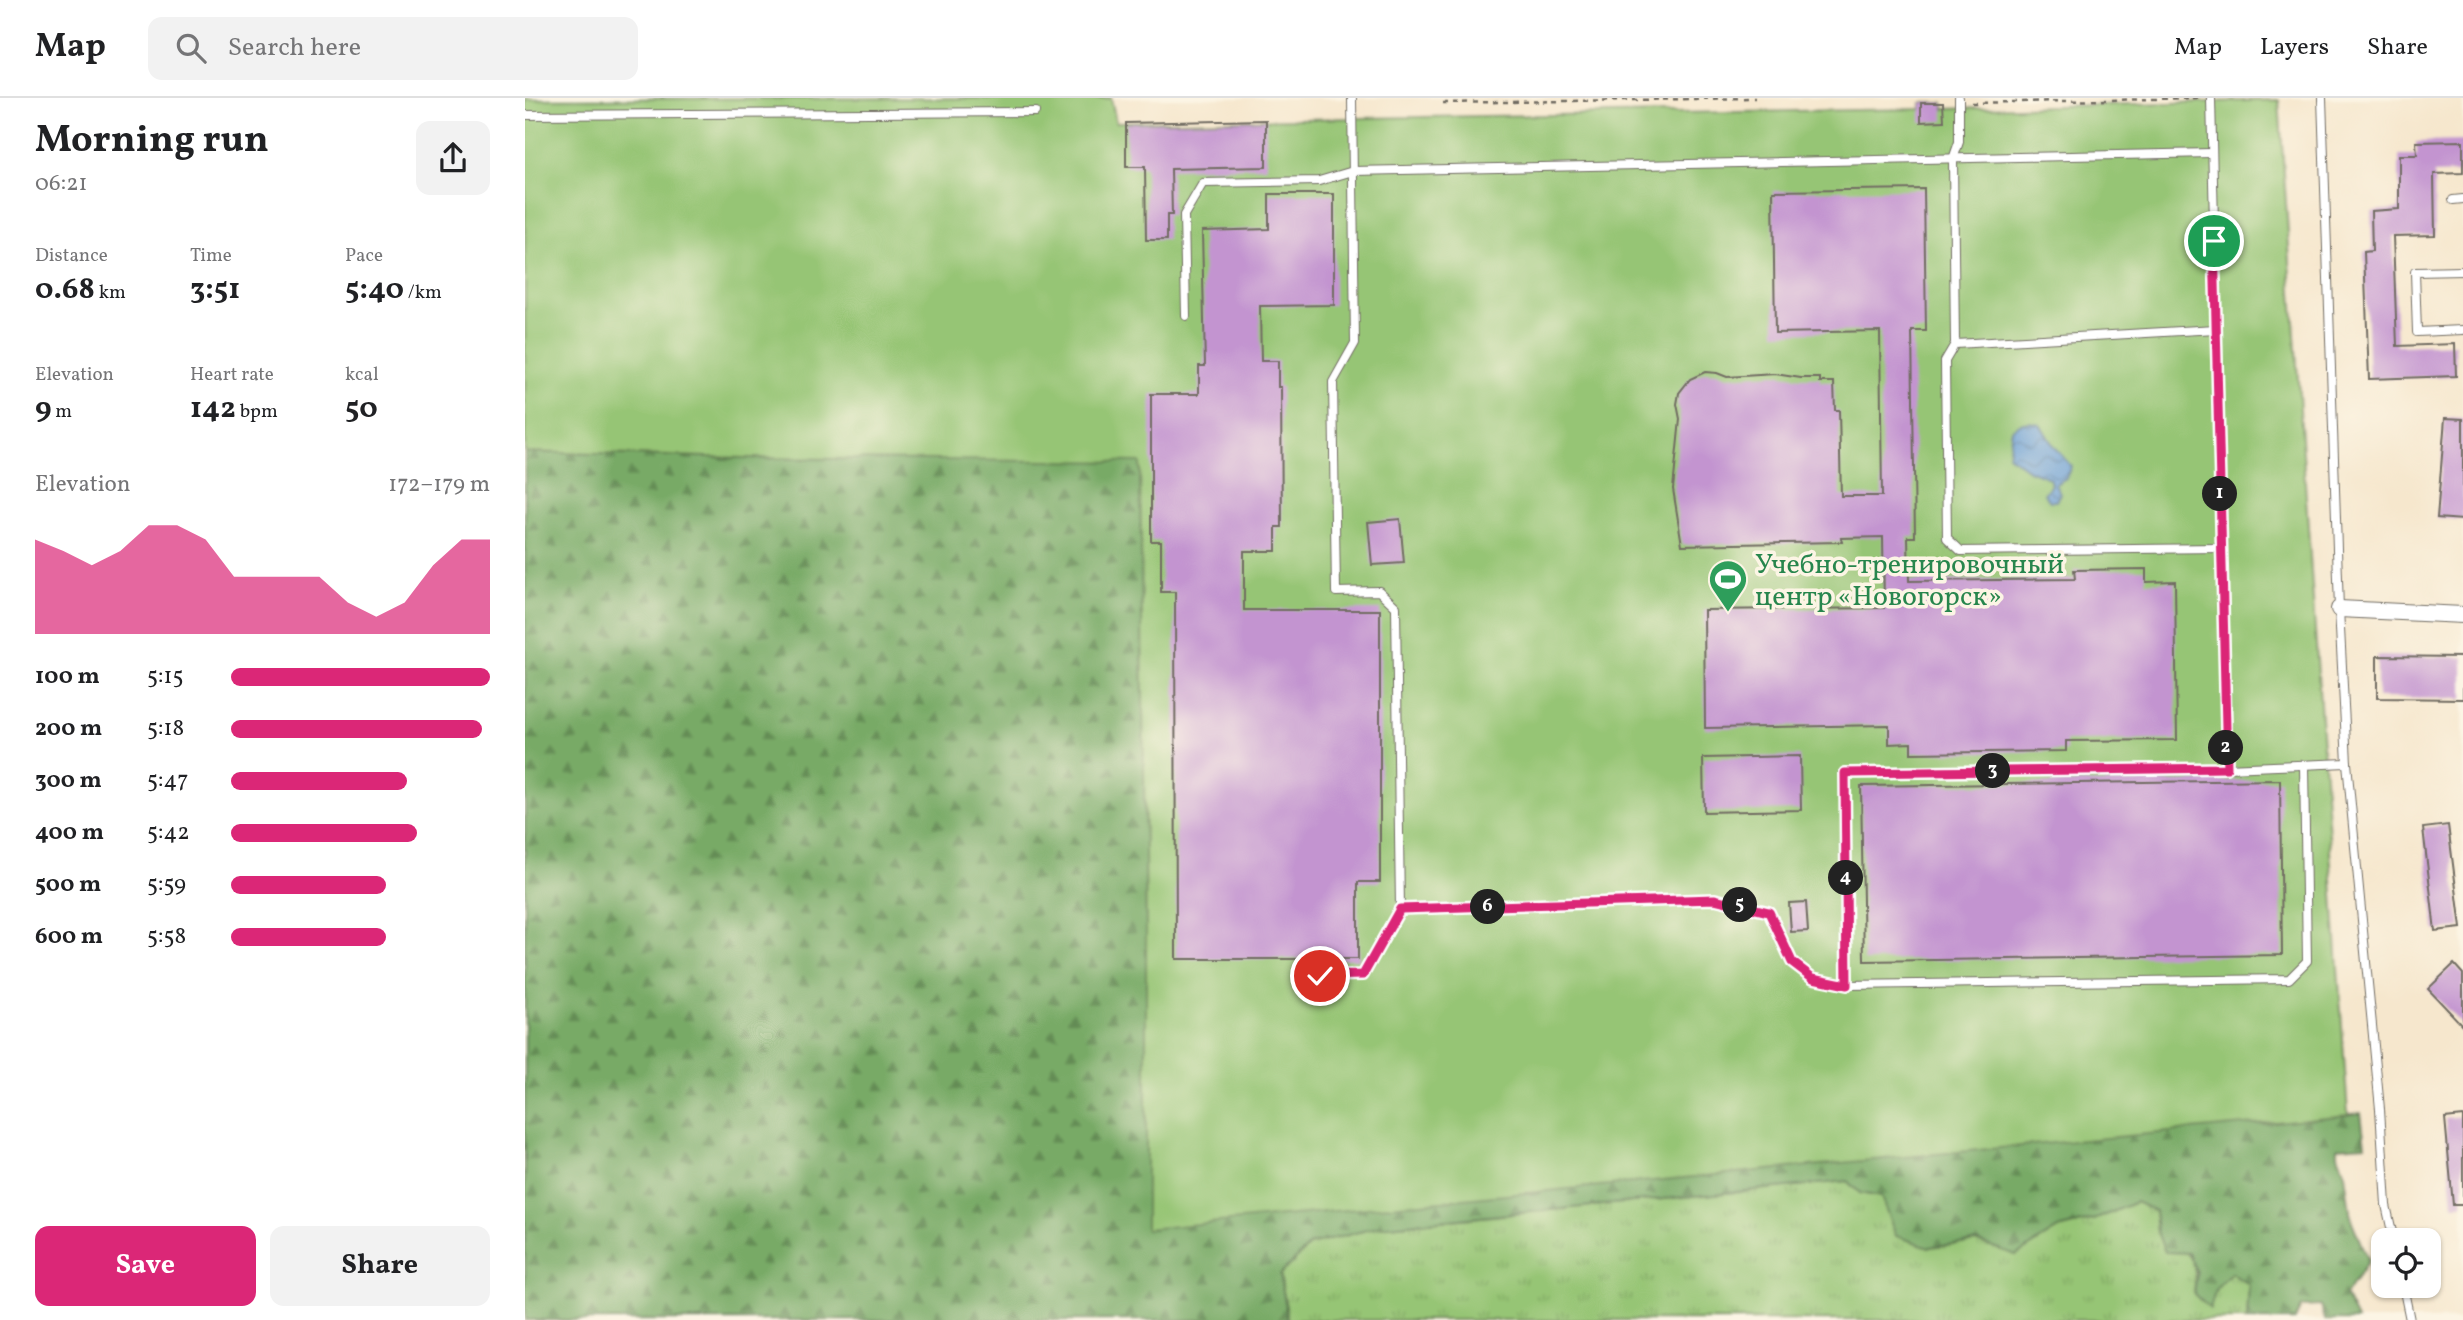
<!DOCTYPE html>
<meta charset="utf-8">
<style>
:root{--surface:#fff;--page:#f2f2f2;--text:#202124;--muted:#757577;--line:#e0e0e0;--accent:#db2777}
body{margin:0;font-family:Vollkorn,serif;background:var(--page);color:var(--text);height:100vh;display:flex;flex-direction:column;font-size:26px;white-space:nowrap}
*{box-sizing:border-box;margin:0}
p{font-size:23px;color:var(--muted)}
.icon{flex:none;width:38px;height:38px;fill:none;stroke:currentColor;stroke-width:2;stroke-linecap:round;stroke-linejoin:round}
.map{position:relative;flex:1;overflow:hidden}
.panel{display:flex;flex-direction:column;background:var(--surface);width:525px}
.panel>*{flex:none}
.tools{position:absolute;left:1846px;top:1130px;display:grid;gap:14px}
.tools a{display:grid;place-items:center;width:70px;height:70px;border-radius:14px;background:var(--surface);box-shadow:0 2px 5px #0004;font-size:35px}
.pin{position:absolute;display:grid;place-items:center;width:60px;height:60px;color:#fff;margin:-30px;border:4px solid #fff;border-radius:50%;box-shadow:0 2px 7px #0007}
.km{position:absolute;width:35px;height:35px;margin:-18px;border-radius:50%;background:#222;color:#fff;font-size:19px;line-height:35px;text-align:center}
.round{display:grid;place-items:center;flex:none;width:74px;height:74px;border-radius:14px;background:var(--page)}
.summary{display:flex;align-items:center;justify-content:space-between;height:119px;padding:0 35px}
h1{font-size:38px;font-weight:700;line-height:52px}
.metrics{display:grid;grid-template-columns:repeat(3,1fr);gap:10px;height:119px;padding:7px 35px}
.metrics div{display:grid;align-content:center}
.metrics b{font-size:30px;font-weight:700}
.metrics small{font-size:19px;font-weight:400}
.metrics p{font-size:19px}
.chart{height:196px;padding:14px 35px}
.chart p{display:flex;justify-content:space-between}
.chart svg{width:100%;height:126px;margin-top:7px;fill:var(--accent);opacity:.7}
.button{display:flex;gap:14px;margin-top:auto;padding:14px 35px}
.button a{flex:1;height:80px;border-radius:14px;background:var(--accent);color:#fff;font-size:28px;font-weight:700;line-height:80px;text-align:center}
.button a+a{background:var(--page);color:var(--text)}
ul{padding:0 35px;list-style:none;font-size:23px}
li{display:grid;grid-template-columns:112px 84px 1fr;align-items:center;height:52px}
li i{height:18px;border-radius:9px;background:var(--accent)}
header{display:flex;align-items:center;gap:42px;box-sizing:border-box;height:98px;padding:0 35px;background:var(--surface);border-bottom:2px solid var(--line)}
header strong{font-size:33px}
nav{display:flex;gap:38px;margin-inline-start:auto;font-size:24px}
.search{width:490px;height:63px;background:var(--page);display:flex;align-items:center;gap:18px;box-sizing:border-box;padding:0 24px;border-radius:14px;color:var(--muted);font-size:26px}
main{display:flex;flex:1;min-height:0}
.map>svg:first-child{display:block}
.grass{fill:url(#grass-tufts);stroke:#607850;stroke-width:2}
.forest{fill:url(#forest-firs);stroke:#526a48;stroke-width:2}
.green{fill:#96c574;stroke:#607850;stroke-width:2}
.water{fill:url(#water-waves);stroke:#496480;stroke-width:2}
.building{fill:#c394d0}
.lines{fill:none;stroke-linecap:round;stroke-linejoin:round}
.service-casing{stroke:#726d64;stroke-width:10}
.minor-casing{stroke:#726d64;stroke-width:18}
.path{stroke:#726d64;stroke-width:2.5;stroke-dasharray:5 5;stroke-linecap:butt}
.service{stroke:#fff;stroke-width:8}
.minor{stroke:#fff;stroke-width:16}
.route-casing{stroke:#fff;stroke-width:14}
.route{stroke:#db2777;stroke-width:9}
.labels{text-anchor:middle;stroke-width:7;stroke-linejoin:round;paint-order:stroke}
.leisure-label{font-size:28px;fill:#27864d;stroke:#fcf5e5;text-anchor:start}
</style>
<header>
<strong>Map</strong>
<div class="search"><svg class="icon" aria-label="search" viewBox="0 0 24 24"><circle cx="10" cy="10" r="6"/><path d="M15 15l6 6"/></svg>Search here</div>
<nav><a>Map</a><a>Layers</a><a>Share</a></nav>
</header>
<main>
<section class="panel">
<div class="summary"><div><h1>Morning run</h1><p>06:21</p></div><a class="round"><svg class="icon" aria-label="share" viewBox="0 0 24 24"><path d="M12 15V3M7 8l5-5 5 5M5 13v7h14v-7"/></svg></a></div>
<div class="metrics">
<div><p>Distance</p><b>0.68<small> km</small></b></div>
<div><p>Time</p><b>3:51</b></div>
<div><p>Pace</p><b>5:40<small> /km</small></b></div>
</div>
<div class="metrics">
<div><p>Elevation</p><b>9<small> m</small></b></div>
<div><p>Heart rate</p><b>142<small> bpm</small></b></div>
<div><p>kcal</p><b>50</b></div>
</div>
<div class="chart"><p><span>Elevation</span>172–179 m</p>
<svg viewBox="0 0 160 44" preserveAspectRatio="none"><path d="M0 44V11L10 15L20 20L30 15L40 6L50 6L60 11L70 24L80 24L90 24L100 24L110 33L120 38L130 33L140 20L150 11L160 11V44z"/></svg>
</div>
<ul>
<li><b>100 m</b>5:15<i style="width:100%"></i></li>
<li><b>200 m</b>5:18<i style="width:97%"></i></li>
<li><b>300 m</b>5:47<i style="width:68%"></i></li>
<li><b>400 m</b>5:42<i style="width:72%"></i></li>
<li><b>500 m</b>5:59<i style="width:60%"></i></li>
<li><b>600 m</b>5:58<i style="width:60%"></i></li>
</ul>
<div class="button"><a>Save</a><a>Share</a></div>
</section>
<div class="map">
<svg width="1938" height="1222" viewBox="0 0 1938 1222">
<defs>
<pattern id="grass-tufts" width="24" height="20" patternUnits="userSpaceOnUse" patternTransform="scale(1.75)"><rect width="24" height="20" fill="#96c574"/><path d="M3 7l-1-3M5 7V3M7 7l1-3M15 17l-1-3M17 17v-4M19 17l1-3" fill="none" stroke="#81a965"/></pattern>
<pattern id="forest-firs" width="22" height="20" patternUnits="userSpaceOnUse" patternTransform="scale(1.75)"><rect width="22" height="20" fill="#78aa66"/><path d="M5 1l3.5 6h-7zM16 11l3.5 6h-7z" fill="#638b54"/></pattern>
<pattern id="water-waves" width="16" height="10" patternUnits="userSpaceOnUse" patternTransform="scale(1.75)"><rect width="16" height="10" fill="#679dd4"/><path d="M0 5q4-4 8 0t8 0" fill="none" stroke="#5580ac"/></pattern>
</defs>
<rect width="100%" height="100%" fill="#fcf5e5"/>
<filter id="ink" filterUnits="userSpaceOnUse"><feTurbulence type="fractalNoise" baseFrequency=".0143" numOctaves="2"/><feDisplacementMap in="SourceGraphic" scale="14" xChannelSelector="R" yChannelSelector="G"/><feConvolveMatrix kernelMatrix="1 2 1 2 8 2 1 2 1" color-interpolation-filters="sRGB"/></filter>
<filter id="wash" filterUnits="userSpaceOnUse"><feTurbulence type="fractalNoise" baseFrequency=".00686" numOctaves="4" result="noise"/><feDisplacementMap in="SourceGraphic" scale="28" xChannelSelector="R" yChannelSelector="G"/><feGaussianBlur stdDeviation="1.57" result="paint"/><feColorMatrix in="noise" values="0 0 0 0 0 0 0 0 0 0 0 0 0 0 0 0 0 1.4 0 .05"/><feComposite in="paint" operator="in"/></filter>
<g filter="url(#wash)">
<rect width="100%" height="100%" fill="#f6e7cd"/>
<path class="grass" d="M1322 1083 1335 1095 1356 1099 1404 1149 1451 1143 1491 1157 1533 1131 1569 1122 1611 1104 1630 1112 1632 1134C1663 1154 1674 1156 1669 1196L1685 1210 1691 1191 1706 1175 1724 1187 1722 1222H763L755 1176 785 1147 853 1129Z"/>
<polygon class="forest" points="0,354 220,360 615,363 621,830 621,1130 1836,1015 1840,1047 1813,1049 1813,1056 1820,1076 1826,1121 1843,1163 1820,1198 1832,1222 1800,1222 1796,1208 1776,1209 1770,1222 1722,1222 1724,1187 1706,1175 1691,1191 1685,1211 1669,1196 1672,1175 1664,1155 1640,1154 1632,1134 1630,1113 1611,1104 1569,1122 1533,1131 1491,1157 1451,1143 1404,1149 1371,1138 1356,1099 1335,1095 1322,1083 853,1129 785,1147 755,1176 763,1222 0,1222"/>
<polygon class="green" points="586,0 591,24 1396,11 1396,5 1418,5 1419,11 1754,2 1823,1017 621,1131 621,830 615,364 220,360 0,354 0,1"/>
<polygon class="water" points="1504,324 1515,326 1529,349 1546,368 1541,380 1530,386 1535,395 1531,403 1525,403 1519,396 1526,386 1524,380 1504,372 1483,357 1487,331 1494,326"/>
<g id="blocks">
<g class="building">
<polygon points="1396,5 1418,5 1419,23 1396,24"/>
<polygon points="741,22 741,69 646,71 647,117 642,117 642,142 621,142 620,69 601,69 601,25"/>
<polygon points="1938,43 1938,75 1909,76 1910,137 1868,138 1872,248 1930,246 1931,278 1844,281 1839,154 1847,153 1846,113 1874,111 1874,57 1892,57 1891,44"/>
<polygon points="1399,91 1401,233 1387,233 1390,439 1383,439 1384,483 1550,481 1549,472 1621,471 1621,484 1650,483 1652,642 1541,643 1541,653 1386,655 1386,645 1364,646 1364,627 1180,630 1179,512 1359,510 1358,439 1316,440 1317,444 1157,447 1148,391 1155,321 1152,306 1154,295 1165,281 1180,274 1192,275 1202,279 1250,276 1276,280 1295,280 1295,284 1309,284 1310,312 1314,312 1316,398 1357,398 1355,233 1250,235 1248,93"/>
<polygon points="744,96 809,96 809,207 735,208 736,263 753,263 753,289 756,289 757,429 751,429 751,453 719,453 719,512 855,512 855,784 833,784 833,861 651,861 650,494 636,494 636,443 626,443 626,296 674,296 674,268 680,268 677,133 744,131"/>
<polygon points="1920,320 1938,321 1938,422 1912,420"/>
<polygon points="875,421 879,465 847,467 843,424"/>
<polygon points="1852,558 1938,559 1938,601 1852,600"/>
<polygon points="1275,658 1276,712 1179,714 1178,660"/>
<polygon points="1755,682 1757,857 1339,863 1336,688"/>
<polygon points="1923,727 1936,830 1910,833 1898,730"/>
<polygon points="1281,804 1283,833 1266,834 1264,805"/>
<polygon points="1929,866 1938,876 1938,928 1903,891"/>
<polygon points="1938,1018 1938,1107 1928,1107 1920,1020"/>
</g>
</g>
</g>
<g filter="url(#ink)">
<use href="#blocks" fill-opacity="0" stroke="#726d64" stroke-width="2"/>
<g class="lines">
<g class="service-casing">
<g id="service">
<polyline points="1434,0 1434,44 1428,61 1430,246 1420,263 1422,440 1436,453 1697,450"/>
<polyline points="1686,0 1702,670 1822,665"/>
<polyline points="1797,0 1814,511 1822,665 1855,1011 1861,1107 1869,1143"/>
<polyline points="0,17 510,14"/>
<polyline points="1928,102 1938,101"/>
<polyline points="1938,173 1890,174 1892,234 1938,232"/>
<polyline points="661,218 659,117 678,85 794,83 828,73 1687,55"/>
<polyline points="1430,246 1691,231"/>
<polyline points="1702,670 1319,675 1322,887 1764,881 1782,863 1779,667"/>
<polyline points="875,811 1190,801 1244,814 1267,865 1288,880 1322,887"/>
<polyline points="795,878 838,877 875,811 871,509 854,493 811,494 808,284 830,245 827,0"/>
<polyline points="1878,1188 1885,1222"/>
</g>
</g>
<g class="minor-casing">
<polyline id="minor" points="1814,511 1938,517"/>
</g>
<g class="path">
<polyline points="918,5 1230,0"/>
<polyline points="1447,5 1675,0"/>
</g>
<use href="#service" class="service"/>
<use href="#minor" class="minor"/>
</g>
</g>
<g class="lines" filter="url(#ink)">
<g class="route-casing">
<polyline id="route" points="795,878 838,877 875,811 1190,801 1244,814 1267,864 1288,880 1322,887 1320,675 1702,670 1689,143"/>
</g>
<use href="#route" class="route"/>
</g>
<defs>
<g id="stadium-pin" transform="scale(2.0125)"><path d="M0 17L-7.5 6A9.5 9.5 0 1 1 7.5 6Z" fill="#2e9e5b" stroke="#fcf5e5"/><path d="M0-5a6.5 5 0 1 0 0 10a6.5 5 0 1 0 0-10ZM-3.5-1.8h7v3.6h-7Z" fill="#fff"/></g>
</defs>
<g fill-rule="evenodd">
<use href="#stadium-pin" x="1203" y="481"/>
</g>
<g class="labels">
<g class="leisure-label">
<text x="1230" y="475">Учебно-тренировочный<tspan x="1230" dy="32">центр «Новогорск»</tspan></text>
</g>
</g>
</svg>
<div class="tools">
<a><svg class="icon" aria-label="locate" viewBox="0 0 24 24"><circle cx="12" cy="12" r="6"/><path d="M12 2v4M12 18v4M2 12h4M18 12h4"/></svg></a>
</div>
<div class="pin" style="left:1689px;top:143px;background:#1e9e55"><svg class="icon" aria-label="arrive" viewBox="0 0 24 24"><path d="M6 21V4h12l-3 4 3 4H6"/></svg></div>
<div class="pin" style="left:795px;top:878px;background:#d93025"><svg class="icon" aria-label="check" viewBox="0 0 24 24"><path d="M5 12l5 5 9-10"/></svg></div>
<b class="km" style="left:1695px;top:396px">1</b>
<b class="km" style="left:1701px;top:650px">2</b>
<b class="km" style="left:1468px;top:673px">3</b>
<b class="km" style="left:1321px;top:780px">4</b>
<b class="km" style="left:1215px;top:807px">5</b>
<b class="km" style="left:963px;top:809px">6</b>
</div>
</main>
